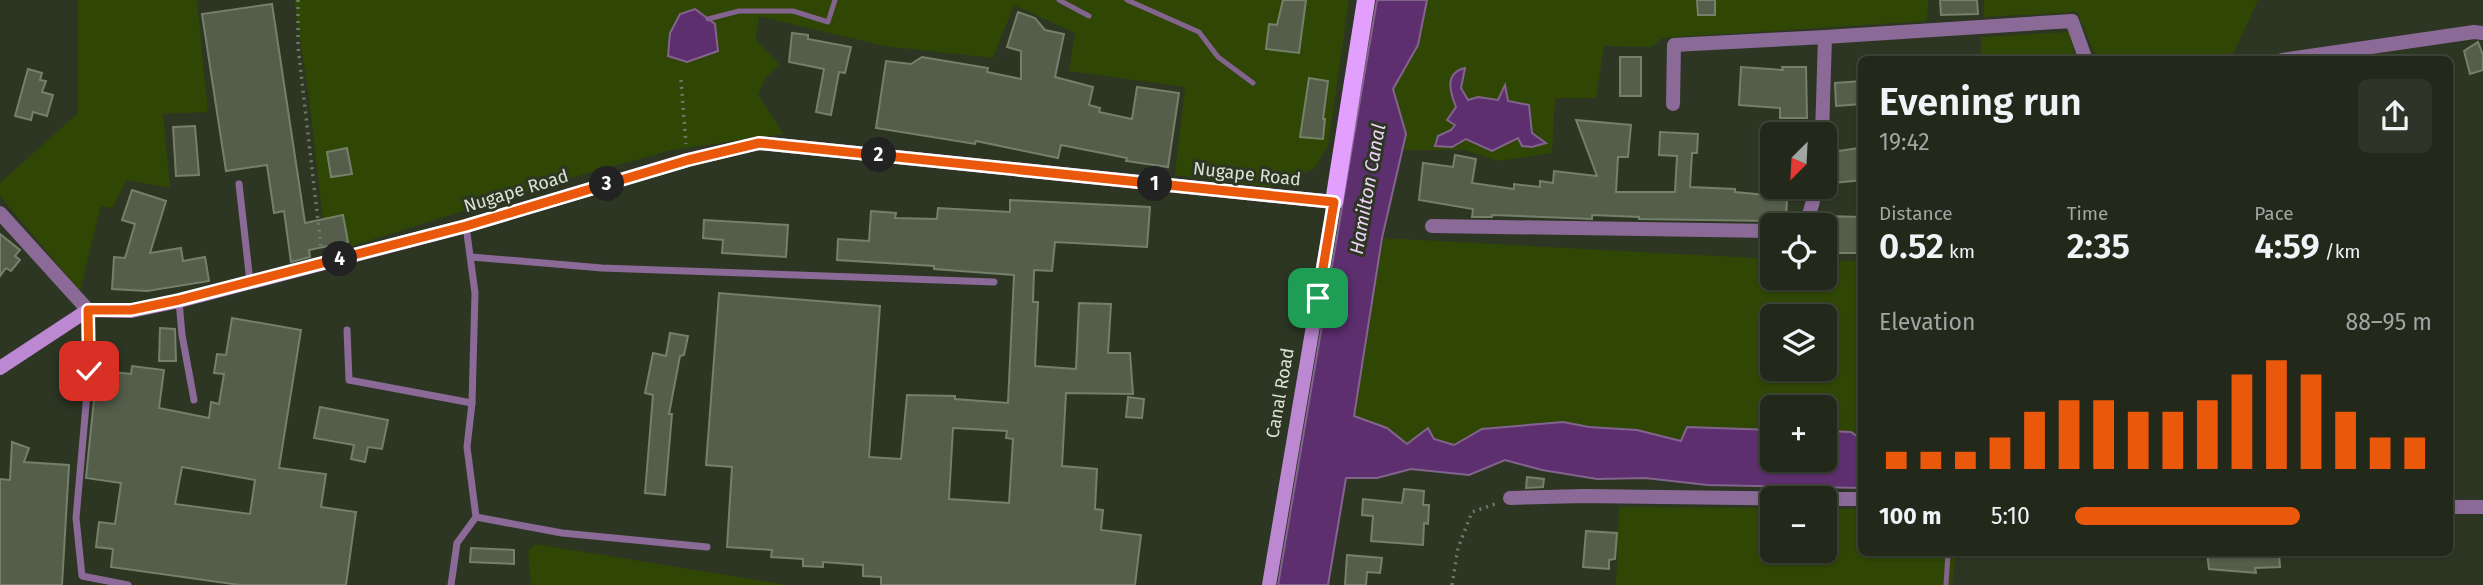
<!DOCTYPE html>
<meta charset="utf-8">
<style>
:root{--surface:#22281a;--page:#2e3427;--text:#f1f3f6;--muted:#a2a6a2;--line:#3f4439;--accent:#ea580c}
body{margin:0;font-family:"Fira Sans",sans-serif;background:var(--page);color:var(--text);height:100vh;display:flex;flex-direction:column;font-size:26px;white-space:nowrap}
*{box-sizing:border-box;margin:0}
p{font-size:23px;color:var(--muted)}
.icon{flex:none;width:38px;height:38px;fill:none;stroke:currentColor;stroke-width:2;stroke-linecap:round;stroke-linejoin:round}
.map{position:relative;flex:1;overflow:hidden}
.sheet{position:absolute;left:1858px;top:56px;width:595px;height:500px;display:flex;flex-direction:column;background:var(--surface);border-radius:10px;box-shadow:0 2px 5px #0004,0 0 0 2px var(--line)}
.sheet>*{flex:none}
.needle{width:46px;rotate:204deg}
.fabs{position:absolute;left:1760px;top:122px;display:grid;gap:14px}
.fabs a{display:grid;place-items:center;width:77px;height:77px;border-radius:10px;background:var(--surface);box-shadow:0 2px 5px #0004,0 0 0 2px var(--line);font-size:35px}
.pin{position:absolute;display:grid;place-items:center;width:60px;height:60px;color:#fff;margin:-30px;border-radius:14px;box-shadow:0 4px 10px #0006}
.km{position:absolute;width:35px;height:35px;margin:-18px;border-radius:50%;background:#222;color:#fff;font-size:19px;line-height:35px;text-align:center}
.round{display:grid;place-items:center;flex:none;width:74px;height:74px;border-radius:10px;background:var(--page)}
.head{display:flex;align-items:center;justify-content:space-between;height:119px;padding:0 21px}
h1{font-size:38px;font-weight:600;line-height:52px}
.metrics{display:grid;grid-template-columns:repeat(3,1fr);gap:10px;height:119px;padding:7px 21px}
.metrics div{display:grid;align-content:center}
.metrics b{font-size:35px;font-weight:600}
.metrics small{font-size:19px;font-weight:400}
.metrics p{font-size:19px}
.chart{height:196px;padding:14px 21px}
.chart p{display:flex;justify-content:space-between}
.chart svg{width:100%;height:126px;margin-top:7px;stroke:var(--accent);stroke-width:6}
ul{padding:0 21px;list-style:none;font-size:23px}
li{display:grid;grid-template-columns:112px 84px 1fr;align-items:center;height:52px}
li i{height:18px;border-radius:9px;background:var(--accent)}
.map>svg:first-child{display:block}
.green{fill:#2f4605;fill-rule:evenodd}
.water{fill:#5d2f6f;stroke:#83648e;stroke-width:2}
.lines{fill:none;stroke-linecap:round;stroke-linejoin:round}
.stream{stroke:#83648e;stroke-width:5}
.building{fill:#555e4a;stroke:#75806a;stroke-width:2;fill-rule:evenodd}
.path{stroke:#707868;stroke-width:3.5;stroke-dasharray:2 5;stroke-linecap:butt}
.service{stroke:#8b6a98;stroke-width:7}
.minor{stroke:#8b6a98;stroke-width:14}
.tertiary{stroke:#8b6a98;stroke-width:14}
.secondary{stroke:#bc88d2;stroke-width:14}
.primary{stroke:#e29ffe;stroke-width:18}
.route-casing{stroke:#fff;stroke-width:14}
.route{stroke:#ea580c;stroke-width:9}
.labels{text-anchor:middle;stroke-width:6;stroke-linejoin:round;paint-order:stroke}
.street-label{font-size:18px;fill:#dbe1d5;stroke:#2d3623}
.water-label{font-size:19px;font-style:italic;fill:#edd3f9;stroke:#2d3623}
</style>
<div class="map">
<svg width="2483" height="585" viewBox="0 0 2483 585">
<rect width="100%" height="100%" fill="#2d3623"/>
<g class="green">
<polygon points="78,0 197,0 208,112 163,114 170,188 127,180 112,208 101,206 80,291 0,196 0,183 78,113"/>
<polygon points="294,0 1349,0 1328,146 1314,169 1269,187 1175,175 1185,87 1069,71 1075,33 1014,5 993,58 884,46 759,16 756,40 780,65 767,76 758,94 783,134 672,150 552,183 327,254 308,90"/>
<polygon points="1427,0 1928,0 1927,21 1662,38 1652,47 1604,46 1596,98 1555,98 1552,153 1498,161 1466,150 1404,150 1406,134 1393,89 1418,45"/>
<polygon points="1984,0 2258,0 2231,59 2228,60 2097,59 2077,12 1984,17"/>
<polygon points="2069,32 2076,59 1981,59 1981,37"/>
<path d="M1382 238 1773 259V278H1825V261H1862V440L1851 432 1825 431V408H1773V430L1687 427 1681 441 1637 430 1589 427 1563 422 1482 429 1454 445 1434 439 1428 428 1407 444 1387 428 1354 416ZM1773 317H1825V369H1773Z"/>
<polygon points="1619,507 1773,508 1773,551 1825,551 1825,509 1862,509 1862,553 1956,553 1952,585 1616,585"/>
<polygon points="535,544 787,585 531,585 528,551"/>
</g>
<g class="water">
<polygon points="1377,0 1427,0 1418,45 1393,89 1406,134 1382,238 1354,416 1387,428 1407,444 1428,428 1434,439 1454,445 1482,429 1563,422 1589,427 1637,430 1681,441 1687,427 1773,430 1773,460 1825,460 1825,431 1851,432 1862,440 1862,488 1708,485 1645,478 1597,479 1542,470 1505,460 1469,475 1411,469 1377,478 1346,478 1328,585 1278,585"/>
<polygon points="695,9 715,24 718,51 687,62 668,56 670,33 680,14"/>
<path d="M1465 68 1461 88 1468 100 1478 97 1498 100 1505 85 1508 101 1529 105 1532 133 1546 143 1532 147 1522 146 1518 138 1492 151 1466 139 1452 147 1435 146 1438 136 1451 130 1455 125 1447 120 1456 107C1450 92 1444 73 1465 68Z"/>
</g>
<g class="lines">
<g class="stream">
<polyline points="1059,0 1089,16"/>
<polyline points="1127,0 1199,32 1218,57 1253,83"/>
<polyline points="708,19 739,11 793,11 828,22 835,0"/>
<polyline points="1946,585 1948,553"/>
</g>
</g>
<g class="building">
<polygon points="1283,0 1306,0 1299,53 1266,49 1269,24 1277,25"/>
<polygon points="1697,0 1715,0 1715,15 1698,15"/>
<polygon points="1940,0 1977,0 1978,14 1941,15"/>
<polygon points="272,4 305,223 343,215 348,242 309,250 310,257 291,262 284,211 274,213 267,165 226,171 202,14"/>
<polygon points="1018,12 1035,18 1045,30 1064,34 1055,77 1093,87 1089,105 1100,108 1099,112 1132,119 1137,87 1179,93 1168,167 1126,161 1127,158 1061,145 1058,158 976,141 975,144 876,128 886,61 911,64 922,57 988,68 987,72 1021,79 1021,51 1007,47"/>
<polygon points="792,33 808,35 808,39 851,47 845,73 839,72 831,115 816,112 824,69 789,62"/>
<polygon points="2478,42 2483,55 2483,70 2470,74 2464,51"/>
<rect x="1620" y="57" width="21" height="39"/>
<polygon points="1741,67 1783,70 1782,67 1806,67 1807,118 1780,118 1780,108 1739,105"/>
<polygon points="28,69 42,73 40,80 46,81 42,92 53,95 47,116 33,112 31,120 15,116"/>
<polygon points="1309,78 1328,81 1323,119 1325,119 1323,139 1300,137"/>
<polygon points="1862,81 1862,104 1836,106 1835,83"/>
<polygon points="1576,120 1631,125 1628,157 1618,157 1616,192 1675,192 1677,156 1659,155 1660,132 1698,134 1697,153 1692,153 1690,187 1735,189 1735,192 1787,197 1786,225 1773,221 1639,219 1639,217 1592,215 1592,219 1492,215 1492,217 1472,217 1473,209 1419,200 1423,163 1453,167 1455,155 1476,159 1472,183 1514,189 1514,184 1540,187 1540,181 1553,183 1554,171 1597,176"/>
<polygon points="195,126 199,175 176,176 173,127"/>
<polygon points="347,148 352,174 331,177 327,152"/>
<polygon points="1860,148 1862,180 1834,183 1830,152"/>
<polygon points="132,190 166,201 150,253 181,248 183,261 205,257 209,281 147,291 112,289 114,257 125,258 135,224 122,220"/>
<path d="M1010 200 1150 207 1147 247 1055 242 1052 271 1034 270 1033 302H1038L1035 366 1076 369 1079 303 1111 304 1108 353H1130L1133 394 1066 393 1062 466 1097 469 1095 509 1103 510 1101 530 1141 535 1135 585H881V577L863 576V565L823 562V567L803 566V559L771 557 772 550 727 547 732 467 706 465 719 293 880 306 869 457 901 459 907 395 955 396V399L1008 403 1014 275 934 269V266L837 260 838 239 869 241 871 211 896 213 895 218 937 219 938 208 1010 212ZM953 428 1007 431 1006 438 1013 439 1009 503 949 499Z"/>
<polygon points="1828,216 1860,217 1859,253 1825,253 1825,228 1828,228"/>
<polygon points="704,220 788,225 786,257 722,253 723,240 703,238"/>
<polygon points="0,234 20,250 15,256 20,260 11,271 6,268 0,276"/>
<path d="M232 318 301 330 279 468 326 474 321 507 356 512 346 585H240L111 567 113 549 96 547 99 522 115 524 121 483 86 478 97 370 131 374 132 366 164 370 159 408 209 418 211 402 219 404 224 374 214 373 217 354 226 355ZM182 467 255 480 250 514 175 504Z"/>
<polygon points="160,328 175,329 176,361 159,361"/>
<polygon points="670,333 688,336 684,355 680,356 669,414 672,414 665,495 645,493 653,395 645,393 653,353 666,356"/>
<polygon points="1128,397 1144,399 1142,418 1126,417"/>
<polygon points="320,407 388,420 382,449 368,447 365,462 351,459 354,445 314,438"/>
<polygon points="12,442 29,448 24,462 69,465 62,585 0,585 0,479 10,480"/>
<polygon points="1527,477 1544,479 1543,487 1526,488"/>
<polygon points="1404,489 1424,491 1423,505 1429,505 1428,524 1424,523 1423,545 1371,541 1373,516 1362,515 1363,499 1402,503"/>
<polygon points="1586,531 1617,533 1615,559 1609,560 1609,569 1583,567"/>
<polygon points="471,548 514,550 514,564 470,562"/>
<polygon points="2207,553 2279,553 2280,567 2255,568 2256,573 2209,569"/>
<polygon points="1347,555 1382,558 1380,573 1367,572 1366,585 1345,585"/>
</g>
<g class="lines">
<g class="path">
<polyline points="298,0 298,47 321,247"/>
<polyline points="681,80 686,144"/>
<polyline points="1452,585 1458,548 1472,512 1495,504"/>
</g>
<g class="service">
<polyline points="239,184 250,282"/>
<polyline points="466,226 475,293 472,403 467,447 476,517 562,533 707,547"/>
<polyline points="471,257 602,268 994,282"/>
<polyline points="179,301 182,335 194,400"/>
<polyline points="88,310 89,371 76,518 82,576 128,585"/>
<polyline points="347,330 349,380 472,403"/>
<polyline points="451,585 457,543 476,517"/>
</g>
<g class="minor">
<polyline points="2282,60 2474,32 2483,33"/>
<polyline points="1673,104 1674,45 1825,37 2072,21 2086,60"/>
<polyline points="1822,135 1825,37"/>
<polyline points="1432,226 1773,231"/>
<polyline points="1796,226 1809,215 1817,187"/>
<polyline points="1510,498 1584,496 1809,499"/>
<polyline points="1825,499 1862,499"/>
<polyline points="2450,507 2483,507"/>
</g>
<polyline class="tertiary" points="0,213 88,310"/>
<polyline class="secondary" points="0,368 88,310 131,311 179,301 466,226 687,160 759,143 1334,202 1269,585"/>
<polyline class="primary" points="1334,202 1366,0"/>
</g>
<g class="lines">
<g class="route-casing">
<polyline id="route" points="89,371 88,310 131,310 179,300 466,226 688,160 759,143 1334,202 1318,298"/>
</g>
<use href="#route" class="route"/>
</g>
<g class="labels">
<g class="street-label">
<text transform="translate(1247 174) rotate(6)" y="6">Nugape Road</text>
<text transform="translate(516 191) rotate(-17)" y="6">Nugape Road</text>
<text transform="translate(1280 393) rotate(-80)" y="6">Canal Road</text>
</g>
<g class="water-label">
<text transform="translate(1367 189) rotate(-80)" y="7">Hamilton Canal</text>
</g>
</g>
</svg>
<div class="fabs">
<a><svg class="needle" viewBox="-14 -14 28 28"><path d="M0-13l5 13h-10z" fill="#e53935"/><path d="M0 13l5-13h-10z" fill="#a2a6a2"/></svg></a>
<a><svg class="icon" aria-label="locate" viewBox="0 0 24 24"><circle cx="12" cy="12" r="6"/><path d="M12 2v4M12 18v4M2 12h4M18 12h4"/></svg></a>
<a><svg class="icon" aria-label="layers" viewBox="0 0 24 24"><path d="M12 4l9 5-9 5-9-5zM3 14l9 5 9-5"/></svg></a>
<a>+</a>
<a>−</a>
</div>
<div class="pin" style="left:1318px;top:298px;background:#1e9e55"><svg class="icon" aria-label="arrive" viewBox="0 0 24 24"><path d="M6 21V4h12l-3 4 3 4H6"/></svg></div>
<div class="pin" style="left:89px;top:371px;background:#d93025"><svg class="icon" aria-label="check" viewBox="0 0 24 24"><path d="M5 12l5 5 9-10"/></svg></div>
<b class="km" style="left:1155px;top:184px">1</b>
<b class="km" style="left:879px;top:155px">2</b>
<b class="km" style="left:607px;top:184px">3</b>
<b class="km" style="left:340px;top:259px">4</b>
<section class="sheet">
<div class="head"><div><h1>Evening run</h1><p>19:42</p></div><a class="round"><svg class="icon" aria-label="share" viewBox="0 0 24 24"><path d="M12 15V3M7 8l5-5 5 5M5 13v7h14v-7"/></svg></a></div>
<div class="metrics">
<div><p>Distance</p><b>0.52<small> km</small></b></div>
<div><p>Time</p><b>2:35</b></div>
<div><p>Pace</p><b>4:59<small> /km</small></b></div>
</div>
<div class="chart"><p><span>Elevation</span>88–95 m</p>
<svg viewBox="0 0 160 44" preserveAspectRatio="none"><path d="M5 44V38M15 44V38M25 44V38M35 44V33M45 44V24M55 44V20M65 44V20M75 44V24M85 44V24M95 44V20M105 44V11M115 44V6M125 44V11M135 44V24M145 44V33M155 44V33"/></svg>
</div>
<ul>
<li><b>100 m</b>5:10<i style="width:63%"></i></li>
</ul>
</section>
</div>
